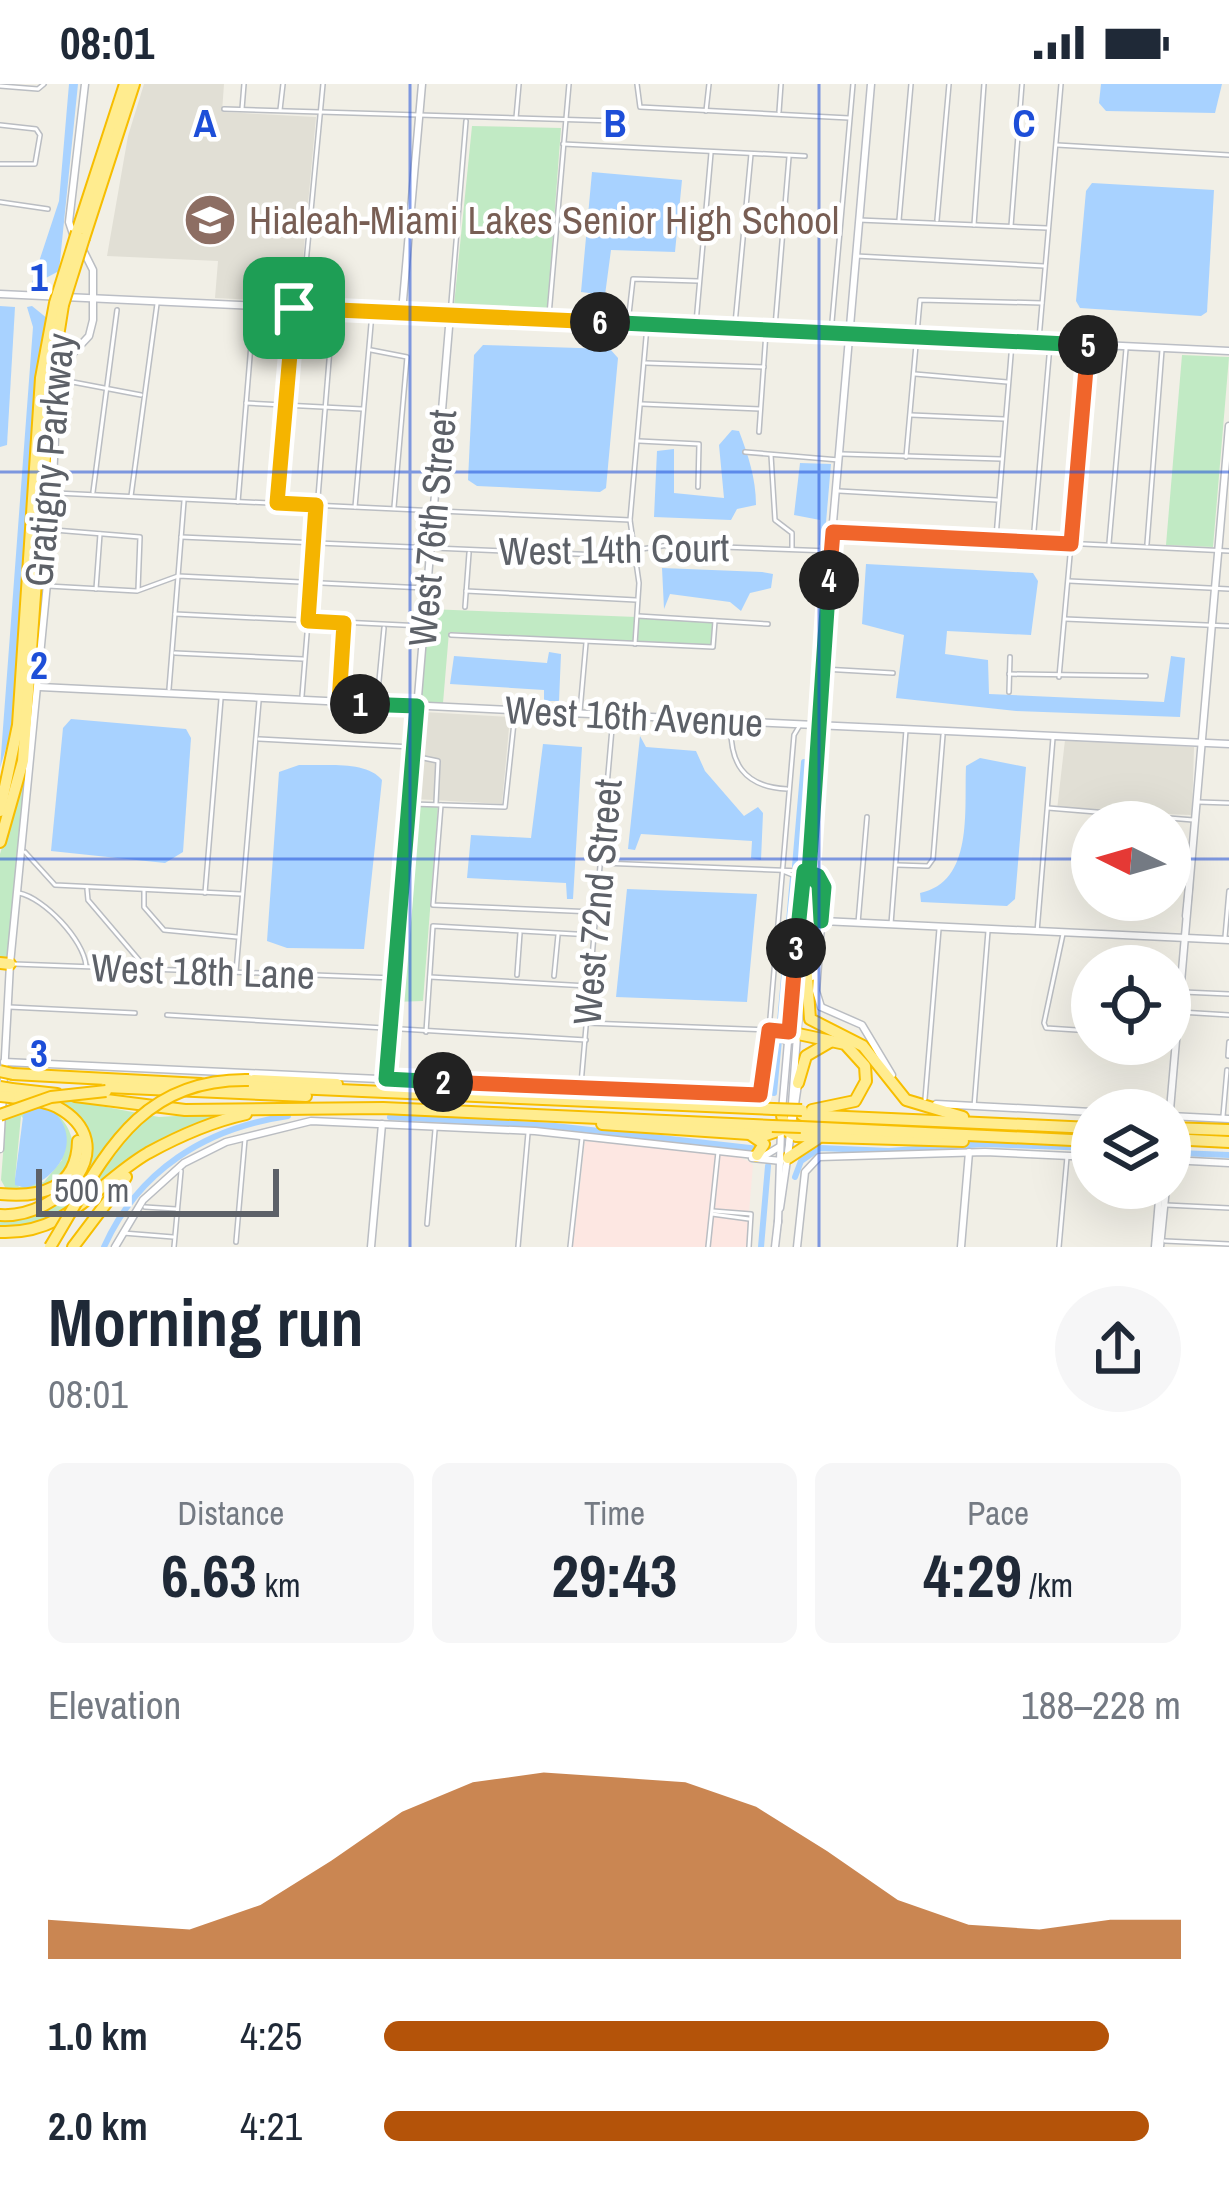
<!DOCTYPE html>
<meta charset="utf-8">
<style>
:root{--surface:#fff;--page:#f6f6f7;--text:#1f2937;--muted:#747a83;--accent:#b45309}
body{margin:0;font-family:"Archivo Narrow",sans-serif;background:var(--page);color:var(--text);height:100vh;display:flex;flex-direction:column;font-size:45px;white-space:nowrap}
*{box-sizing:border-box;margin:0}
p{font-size:39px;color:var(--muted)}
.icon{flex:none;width:66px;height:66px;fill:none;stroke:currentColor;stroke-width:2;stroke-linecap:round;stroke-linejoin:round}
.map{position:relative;height:1163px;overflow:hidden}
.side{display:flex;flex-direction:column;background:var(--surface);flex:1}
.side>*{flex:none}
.needle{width:78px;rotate:275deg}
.tools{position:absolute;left:1071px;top:717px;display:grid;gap:24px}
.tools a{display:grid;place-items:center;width:120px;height:120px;border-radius:50%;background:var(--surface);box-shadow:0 12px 48px #0002;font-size:60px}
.scale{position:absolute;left:36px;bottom:30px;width:243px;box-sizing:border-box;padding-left:12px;border:6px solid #5d6168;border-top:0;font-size:33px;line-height:42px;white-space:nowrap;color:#5d6168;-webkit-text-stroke:9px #fff;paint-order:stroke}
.pin{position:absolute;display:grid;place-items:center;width:102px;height:102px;color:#fff;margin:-51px;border-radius:24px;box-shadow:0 6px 18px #0006}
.km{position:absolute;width:60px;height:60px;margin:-30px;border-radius:50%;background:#222;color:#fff;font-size:33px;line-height:60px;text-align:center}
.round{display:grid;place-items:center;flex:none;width:126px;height:126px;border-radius:63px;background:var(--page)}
.head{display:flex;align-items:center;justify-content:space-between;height:204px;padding:0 48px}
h1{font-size:66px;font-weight:800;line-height:90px}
.metrics{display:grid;grid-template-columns:repeat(3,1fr);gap:18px;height:204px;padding:12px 48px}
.metrics div{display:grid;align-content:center;border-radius:18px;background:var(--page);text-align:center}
.metrics b{font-size:60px;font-weight:800}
.metrics small{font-size:33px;font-weight:400}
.metrics p{font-size:33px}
.chart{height:336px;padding:24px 48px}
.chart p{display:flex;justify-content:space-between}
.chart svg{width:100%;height:216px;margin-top:12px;fill:var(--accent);opacity:.7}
ul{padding:0 48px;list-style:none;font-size:39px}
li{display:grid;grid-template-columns:192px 144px 1fr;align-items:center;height:90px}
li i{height:30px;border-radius:15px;background:var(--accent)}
.status{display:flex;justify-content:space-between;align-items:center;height:84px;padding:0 60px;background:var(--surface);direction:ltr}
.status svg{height:33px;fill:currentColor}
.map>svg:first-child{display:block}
.education{fill:#e1dfd5}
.medical{fill:#fde7e2}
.green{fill:#c1eac4;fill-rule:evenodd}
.water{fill:#a8d2ff}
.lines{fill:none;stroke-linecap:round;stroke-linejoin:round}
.canal{stroke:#a8d2ff;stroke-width:6}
.minor-casing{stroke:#babdc2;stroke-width:6}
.tertiary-casing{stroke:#babdc2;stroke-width:9}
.secondary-casing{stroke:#bbbec5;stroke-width:9}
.motorway-casing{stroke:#f7be00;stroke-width:14}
.minor{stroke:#fff;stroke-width:3}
.tertiary{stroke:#fff;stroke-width:6}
.secondary{stroke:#fff;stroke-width:6}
.motorway{stroke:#ffec8f;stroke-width:10}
.motorway-bridge-casing{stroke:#f7be00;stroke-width:14;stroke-linecap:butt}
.motorway-bridge{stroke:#ffec8f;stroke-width:10}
.split-1-casing{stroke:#fff;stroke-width:24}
.split-2-casing{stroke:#fff;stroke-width:24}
.split-3-casing{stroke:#fff;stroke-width:24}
.split-4-casing{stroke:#fff;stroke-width:24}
.split-5-casing{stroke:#fff;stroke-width:24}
.split-6-casing{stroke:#fff;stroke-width:24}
.split-7-casing{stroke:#fff;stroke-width:24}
.split-1{stroke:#f5b400;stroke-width:15}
.split-2{stroke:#22a559;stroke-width:15}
.split-3{stroke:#f0652b;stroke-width:15}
.split-4{stroke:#22a559;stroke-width:15}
.split-5{stroke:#f0652b;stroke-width:15}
.split-6{stroke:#22a559;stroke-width:15}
.split-7{stroke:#f5b400;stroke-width:15}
.grid{fill:none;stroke:#1d4ed8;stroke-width:3;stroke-opacity:0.55}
.labels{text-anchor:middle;stroke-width:9;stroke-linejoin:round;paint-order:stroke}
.education-label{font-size:39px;fill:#785e54;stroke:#fff;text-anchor:start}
.street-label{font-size:39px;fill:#5d6168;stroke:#fff}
.grid-label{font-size:39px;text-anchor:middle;font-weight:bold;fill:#1d4ed8;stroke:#fff;stroke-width:9;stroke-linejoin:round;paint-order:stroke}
</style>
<div class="status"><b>08:01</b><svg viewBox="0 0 49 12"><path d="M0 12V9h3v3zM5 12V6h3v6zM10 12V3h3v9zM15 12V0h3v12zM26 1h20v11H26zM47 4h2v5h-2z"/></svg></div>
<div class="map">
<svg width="1229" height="1163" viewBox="0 0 1229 1163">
<rect width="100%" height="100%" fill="#f1efe6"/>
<g class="education">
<polygon points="144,0 224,0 222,28 316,33 299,218 215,214 218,177 107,172 128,52"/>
<polygon points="424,628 510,633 502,720 415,715"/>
<polygon points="1065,656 1194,663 1192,731 1057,726"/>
</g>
<polygon class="medical" points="585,1057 731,1070 748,1077 753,1081 746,1163 573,1163"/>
<g class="green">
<polygon points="472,42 561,44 547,230 458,226 454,221"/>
<polygon points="1182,271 1229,273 1213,463 1166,461"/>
<polygon points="42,509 8,873 0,878 0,770 27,681"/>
<polygon points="428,525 714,536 713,563 449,548 443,619 421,618"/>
<polygon points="410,720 438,722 423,917 394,918"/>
<path d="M69 1016 159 1033 225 1029C140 1056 95 1139 0 1146V1133L46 1125 84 1053 48 1017Z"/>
<path d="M38 1019C77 1031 90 1088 46 1105 36 1109 18 1107 7 1107L1 1096 6 1031ZM21 1032 62 1076 44 1098 19 1103 15 1095Z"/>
</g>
<g class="water">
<polygon points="69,0 78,0 59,187 44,195 39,205 30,205 59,117"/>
<polygon points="1101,0 1222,0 1215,29 1106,27 1099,19"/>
<polygon points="592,88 682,96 675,168 611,166 605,211 581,208"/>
<polygon points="1092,99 1214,106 1207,228 1201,232 1080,224 1076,217 1086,107"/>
<polygon points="0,222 15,223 7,361 0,363"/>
<polygon points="32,222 48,235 12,645 0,684 33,243 27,223"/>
<polygon points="483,261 610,265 618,274 606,404 600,408 477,402 468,396 474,271"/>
<path d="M732 346 739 347C748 371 756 394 756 421L737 425 731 436 654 433 657 367 674 365V409L724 414 719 361Z"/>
<polygon points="800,379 831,380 824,462 819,461 820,436 794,431"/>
<polygon points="866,480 1033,489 1038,497 1031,551 947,547 945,570 988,576 989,610 1164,618 1171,572 1185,574 1180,633 1016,627 896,614 904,551 862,540"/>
<polygon points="662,484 762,488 773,490 771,504 750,509 741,527 730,518 670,510 664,525"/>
<polygon points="549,568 561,570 559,617 544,617 544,606 450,600 454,572 547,579"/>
<polygon points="71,635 186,645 191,654 183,768 165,779 51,767 63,644"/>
<polygon points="640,652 646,663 696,667 705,687 744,732 758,723 763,729 761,776 751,774 752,757 641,750 635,766 628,765"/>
<polygon points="543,660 582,663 573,815 567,815 566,799 467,794 471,751 531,754"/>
<path d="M980 674 1026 683 1015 815 1007 822 921 818 920 809C974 798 964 726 966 682Z"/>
<path d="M299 681C323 682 367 676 382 696L364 865 287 864 267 857 279 688Z"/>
<polygon points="627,805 757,810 747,918 616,913"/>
<path d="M24 1025H51C83 1053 62 1092 26 1104L15 1101V1095Z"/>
</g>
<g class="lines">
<g class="canal">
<polyline points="795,782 804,678"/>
<polyline points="780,938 793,793"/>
<polyline points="774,1009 779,956"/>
<polyline points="390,1033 555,1042 759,1065"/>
<polyline points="1178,1069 1229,1071"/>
<polyline points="795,1093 801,1077 820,1064 889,1067 983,1060 1092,1064"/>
<path d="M104 1163C138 1087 205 1044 288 1032"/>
<polyline points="761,1163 768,1082"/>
</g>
<g class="minor-casing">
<g id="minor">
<polyline points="637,0 640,23 849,34"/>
<polyline points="0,2 38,5 44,0"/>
<polyline points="224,25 615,37"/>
<polyline points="242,25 244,0"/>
<polyline points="280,26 283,0"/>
<polyline points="706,27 709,0"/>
<polyline points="779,28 781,0"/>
<polyline points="516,34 519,0"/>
<polyline points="0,41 36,45 40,51 35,80 0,80"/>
<polyline points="563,60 805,72"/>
<polyline points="1057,61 1229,71"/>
<polyline points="0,118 48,125"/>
<polyline points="859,136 1047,144"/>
<polyline points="899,136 911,0"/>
<polyline points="937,136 949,0"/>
<polyline points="974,141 984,0"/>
<polyline points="1011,142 1022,0"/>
<polyline points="856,172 1044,182"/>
<polyline points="302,222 323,0"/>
<polyline points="450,231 466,37"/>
<polyline points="549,231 569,0"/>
<polyline points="628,239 633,195 698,197"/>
<polyline points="696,239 711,69"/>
<polyline points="735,240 751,70"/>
<polyline points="775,243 789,73"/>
<polyline points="831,249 853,0"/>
<polyline points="1039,255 1061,0"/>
<polyline points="371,266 407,273 394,423"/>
<polyline points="646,279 764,283"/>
<polyline points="915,290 1007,298"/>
<polyline points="62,296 141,311"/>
<polyline points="246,319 362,325"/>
<polyline points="642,320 760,325"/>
<polyline points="911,331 1004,335"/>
<polyline points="759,348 766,248"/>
<polyline points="639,357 699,360 698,403"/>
<polyline points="745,368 839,376"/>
<polyline points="842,370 1001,375"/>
<polyline points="771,371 775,436 792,449 792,465"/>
<polyline points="906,373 920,216 1042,219"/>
<polyline points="839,407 997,416"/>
<polyline points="93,408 117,226"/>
<polyline points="56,409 630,436"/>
<polyline points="131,412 157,220"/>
<polyline points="238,418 254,224"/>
<polyline points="277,419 294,226"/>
<polyline points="355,423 372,229"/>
<polyline points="54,446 140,453 138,506"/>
<polyline points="835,448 1229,467"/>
<polyline points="181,453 600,471 669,461 830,467"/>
<polyline points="996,453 1012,259"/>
<polyline points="1033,458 1050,261"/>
<polyline points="1109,459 1126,265"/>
<polyline points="1147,460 1162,266"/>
<polyline points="1069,497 1229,505"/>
<polyline points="48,502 137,507 178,492 425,504"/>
<polyline points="96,505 100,450"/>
<polyline points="466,507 636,516"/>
<polyline points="465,523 469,469"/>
<polyline points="175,530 423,542"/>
<polyline points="638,532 768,540"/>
<polyline points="1065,535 1229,542"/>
<polyline points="451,551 713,563 715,537"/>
<polyline points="635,560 639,499 630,436 647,242"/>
<polyline points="175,569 303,575"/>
<polyline points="823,585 893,589"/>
<polyline points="1009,590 1146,592"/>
<polyline points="1059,593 1089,261"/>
<polyline points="169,605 184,417"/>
<polyline points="1009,608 1010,573"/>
<polyline points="302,612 333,227"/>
<polyline points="339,615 344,541"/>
<polyline points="377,618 384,544"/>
<polyline points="580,627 586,559"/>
<path d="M731 638C729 678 743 703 787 705"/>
<polyline points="259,655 412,663"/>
<polyline points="414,672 438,677 436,719"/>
<polyline points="1198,718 1229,719"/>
<polyline points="412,720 505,723 515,629"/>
<polyline points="441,721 433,821 594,828"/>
<polyline points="1048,724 1193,736"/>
<polyline points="25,768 55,801 241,810"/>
<polyline points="602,779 802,787"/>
<polyline points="897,781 928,782 933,775 943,651"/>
<polyline points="783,787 800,794"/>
<polyline points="87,805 88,816 145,883"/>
<polyline points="144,806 144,823 164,846 237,853"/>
<path d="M19 809C44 814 84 856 86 882"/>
<polyline points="205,809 221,615"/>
<polyline points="858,839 867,733"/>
<polyline points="891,840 906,646"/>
<polyline points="1037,848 1053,654"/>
<polyline points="1063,850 1044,939 1046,944 1092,947"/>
<polyline points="1225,853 1229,807"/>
<polyline points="14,880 394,894"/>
<polyline points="236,888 259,617"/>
<polyline points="517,891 520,849"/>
<polyline points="554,892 558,851"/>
<polyline points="430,893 588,902"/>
<polyline points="1183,908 1229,910"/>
<polyline points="9,923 135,929"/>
<polyline points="1180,928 1229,931"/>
<polyline points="167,931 586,956"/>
<polyline points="587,939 769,946 794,651 800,641"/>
<polyline points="426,948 433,842 593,851"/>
<polyline points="1228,972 1229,958"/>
<polyline points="581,1000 613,633"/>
<polyline points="925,1015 939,845"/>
<polyline points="974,1023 988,847"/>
<polyline points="1223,1032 1227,986"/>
<polyline points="1166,1121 1229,1124"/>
<polyline points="145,1123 176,1125"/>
<polyline points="713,1127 751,1130 749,1163"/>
<polyline points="712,1130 749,1135"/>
<polyline points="427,1140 435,1046"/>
<polyline points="123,1149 173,1153"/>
<polyline points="1165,1157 1229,1160"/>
<polyline points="236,1158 245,1055"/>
<polyline points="174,1163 181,1087"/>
<polyline points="518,1163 528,1049"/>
<polyline points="570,1163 582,1054"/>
<polyline points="708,1163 718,1068"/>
<polyline points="1059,1163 1067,1073"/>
</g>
</g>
<g class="tertiary-casing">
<g id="tertiary">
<polyline points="75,156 69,138 85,0"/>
<polyline points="402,228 422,0"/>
<polyline points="40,603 815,641"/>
<polyline points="807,788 818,792 824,803 816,907 821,923"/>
<polyline points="808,791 819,804 812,893"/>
<polyline points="1186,832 1189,802"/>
<polyline points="822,837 1229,856"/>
<polyline points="821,923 862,941 892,991"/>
<polyline points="4,978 755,1012 763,1006 769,946 789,948"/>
<polyline points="386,995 450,231"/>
<polyline points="936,1020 1092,1028"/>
<polyline points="1170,1026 1229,342"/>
<polyline points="1170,1032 1229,1035"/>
<polyline points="0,1065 10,880 49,479 57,312 63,280 89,252 93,236 93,186 83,166"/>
<polyline points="752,1074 781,1077"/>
<polyline points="1170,1076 1229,1079"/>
<polyline points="115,1163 143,1116 184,1079 226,1058 311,1037 535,1047 764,1072 779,1063"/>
<polyline points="371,1163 382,1040"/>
<polyline points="797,1163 805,1088 819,1073 985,1068 1092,1073"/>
<polyline points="961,1163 969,1068"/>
<polyline points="1155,1163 1160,1104"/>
<polyline points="1160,1163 1166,1104"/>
</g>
</g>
<g class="secondary-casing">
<g id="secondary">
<polyline points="0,210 1229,267"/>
<polyline points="815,641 1229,660"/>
<polyline points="804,853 816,644"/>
<polyline points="769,946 786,957"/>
<polyline points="782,1027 871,0"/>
<polyline points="788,1074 802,884"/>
<polyline points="780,1124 798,1000"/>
<polyline points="778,1138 781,1046"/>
<polyline points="775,1163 778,1137"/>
</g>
</g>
<g class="motorway-casing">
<g id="motorway">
<polyline points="77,148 125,0"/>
<polyline points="84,154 134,0"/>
<polyline points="0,727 18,641 41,294 55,219"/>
<polyline points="0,758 23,677 50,303 63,221"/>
<polyline points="804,850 810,935 863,962 906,1016 963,1033"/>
<polyline points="0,879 10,880"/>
<polyline points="789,948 845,960 865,982 866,997 855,1017 812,1026"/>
<polyline points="13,990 201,1000"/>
<polyline points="254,996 337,1000"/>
<polyline points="798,999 806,972 830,958"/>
<polyline points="225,1001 773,1025"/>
<polyline points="106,1003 306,1012"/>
<polyline points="12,1005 57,1010"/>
<polyline points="75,1012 185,1026 383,1024 772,1042"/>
<polyline points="802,1031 1092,1044"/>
<polyline points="782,1032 787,1047 796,1052 963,1057"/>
<polyline points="602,1040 766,1051 789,1043"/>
<polyline points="801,1043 1092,1057"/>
<polyline points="1170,1044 1229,1046"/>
<polyline points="751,1051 764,1060 757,1071"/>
<polyline points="1170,1055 1229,1058"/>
<polyline points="788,1074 817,1055"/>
<path d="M0 1110C40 1114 77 1105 78 1057"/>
<path d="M0 1131C61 1135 126 1060 57 1023 43 1016 25 1015 10 1013"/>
<path d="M0 1148C68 1151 95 1100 148 1069 179 1052 210 1038 246 1030"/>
<polyline points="73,1163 126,1093"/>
</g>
</g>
<use href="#minor" class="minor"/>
<use href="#tertiary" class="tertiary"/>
<use href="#secondary" class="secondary"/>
<use href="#motorway" class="motorway"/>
<g class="motorway-bridge-casing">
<g id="motorway-bridge">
<polyline points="55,219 77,148"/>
<polyline points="63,221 84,154"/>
<polyline points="0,987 13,990"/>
<polyline points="0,1003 12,1005"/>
<polyline points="0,1012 10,1013"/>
<polyline points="773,1025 802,1026"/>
<polyline points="0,1031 51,1013 106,1007"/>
<polyline points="772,1042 801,1043"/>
<path d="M50 1163C102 1078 134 994 249 996"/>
</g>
</g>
<use href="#motorway-bridge" class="motorway-bridge"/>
</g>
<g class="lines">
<g class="split-1-casing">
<polyline id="split-1" points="294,224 277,419 316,421 308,537 344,539 339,619 360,620"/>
</g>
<g class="split-2-casing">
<polyline id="split-2" points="360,620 417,622 386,995 443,998"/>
</g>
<g class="split-3-casing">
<polyline id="split-3" points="443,998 760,1011 769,946 789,948 796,864"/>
</g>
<g class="split-4-casing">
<path id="split-4" d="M796 864 804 787C809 789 814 790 818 792L824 803 821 837 819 801 809 789 829 496"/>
</g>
<g class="split-5-casing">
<polyline id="split-5" points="829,496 833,448 1071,460 1088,261"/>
</g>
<g class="split-6-casing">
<polyline id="split-6" points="600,238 1088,261"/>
</g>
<g class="split-7-casing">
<polyline id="split-7" points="294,224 600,238"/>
</g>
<use href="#split-1" class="split-1"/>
<use href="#split-2" class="split-2"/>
<use href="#split-3" class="split-3"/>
<use href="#split-4" class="split-4"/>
<use href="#split-5" class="split-5"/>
<use href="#split-6" class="split-6"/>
<use href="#split-7" class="split-7"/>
</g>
<path class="grid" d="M410 0V1163M819 0V1163M0 388H1229M0 775H1092M1170 775H1229"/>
<defs>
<g id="school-disc" transform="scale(2.7)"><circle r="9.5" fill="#8d6e63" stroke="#fff"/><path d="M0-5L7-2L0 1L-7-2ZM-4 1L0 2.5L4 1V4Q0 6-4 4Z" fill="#fff"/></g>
</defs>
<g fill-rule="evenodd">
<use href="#school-disc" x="210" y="136"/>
</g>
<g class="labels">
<g class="education-label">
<text x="249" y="150">Hialeah-Miami Lakes Senior High School</text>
</g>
<g class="street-label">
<text transform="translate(49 376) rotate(-85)" y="14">Gratigny Parkway</text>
<text transform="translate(432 444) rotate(-85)" y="14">West 76th Street</text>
<text transform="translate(614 465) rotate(-1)" y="14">West 14th Court</text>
<text transform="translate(634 632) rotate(3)" y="14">West 16th Avenue</text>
<text transform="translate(597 818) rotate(-85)" y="14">West 72nd Street</text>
<text transform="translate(203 887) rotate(2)" y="14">West 18th Lane</text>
</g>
</g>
<g class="grid-label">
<text x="205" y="53">A</text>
<text x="615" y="53">B</text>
<text x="1024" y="53">C</text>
<text x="39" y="207">1</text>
<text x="39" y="595">2</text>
<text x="39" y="983">3</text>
</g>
</svg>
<div class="tools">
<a><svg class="needle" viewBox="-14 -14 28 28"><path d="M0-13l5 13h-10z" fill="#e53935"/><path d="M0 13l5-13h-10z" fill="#747a83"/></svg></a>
<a><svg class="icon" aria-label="locate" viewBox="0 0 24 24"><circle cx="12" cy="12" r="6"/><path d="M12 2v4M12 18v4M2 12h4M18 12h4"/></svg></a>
<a><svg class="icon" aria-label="layers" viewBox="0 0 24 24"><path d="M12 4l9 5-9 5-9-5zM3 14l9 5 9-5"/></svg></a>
</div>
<div class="scale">500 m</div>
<div class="pin" style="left:294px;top:224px;background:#1e9e55"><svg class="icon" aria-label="arrive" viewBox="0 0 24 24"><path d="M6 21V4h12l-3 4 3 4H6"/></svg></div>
<b class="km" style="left:360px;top:620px">1</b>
<b class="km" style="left:443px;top:998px">2</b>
<b class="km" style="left:796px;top:864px">3</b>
<b class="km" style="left:829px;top:496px">4</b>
<b class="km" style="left:1088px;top:261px">5</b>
<b class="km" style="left:600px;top:238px">6</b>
</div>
<section class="side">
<div class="head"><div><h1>Morning run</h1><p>08:01</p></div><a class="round"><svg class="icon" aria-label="share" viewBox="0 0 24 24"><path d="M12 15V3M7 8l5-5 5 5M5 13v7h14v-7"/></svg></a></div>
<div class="metrics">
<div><p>Distance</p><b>6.63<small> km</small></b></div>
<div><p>Time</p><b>29:43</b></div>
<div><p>Pace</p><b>4:29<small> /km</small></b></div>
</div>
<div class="chart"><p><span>Elevation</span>188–228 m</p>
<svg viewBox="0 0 160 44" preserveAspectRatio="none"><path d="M0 44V36L10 37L20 38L30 33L40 24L50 14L60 8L70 6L80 7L90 8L100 13L110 22L120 32L130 37L140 38L150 36L160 36V44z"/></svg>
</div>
<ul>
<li><b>1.0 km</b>4:25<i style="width:91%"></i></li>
<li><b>2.0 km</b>4:21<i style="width:96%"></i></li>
</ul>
</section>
